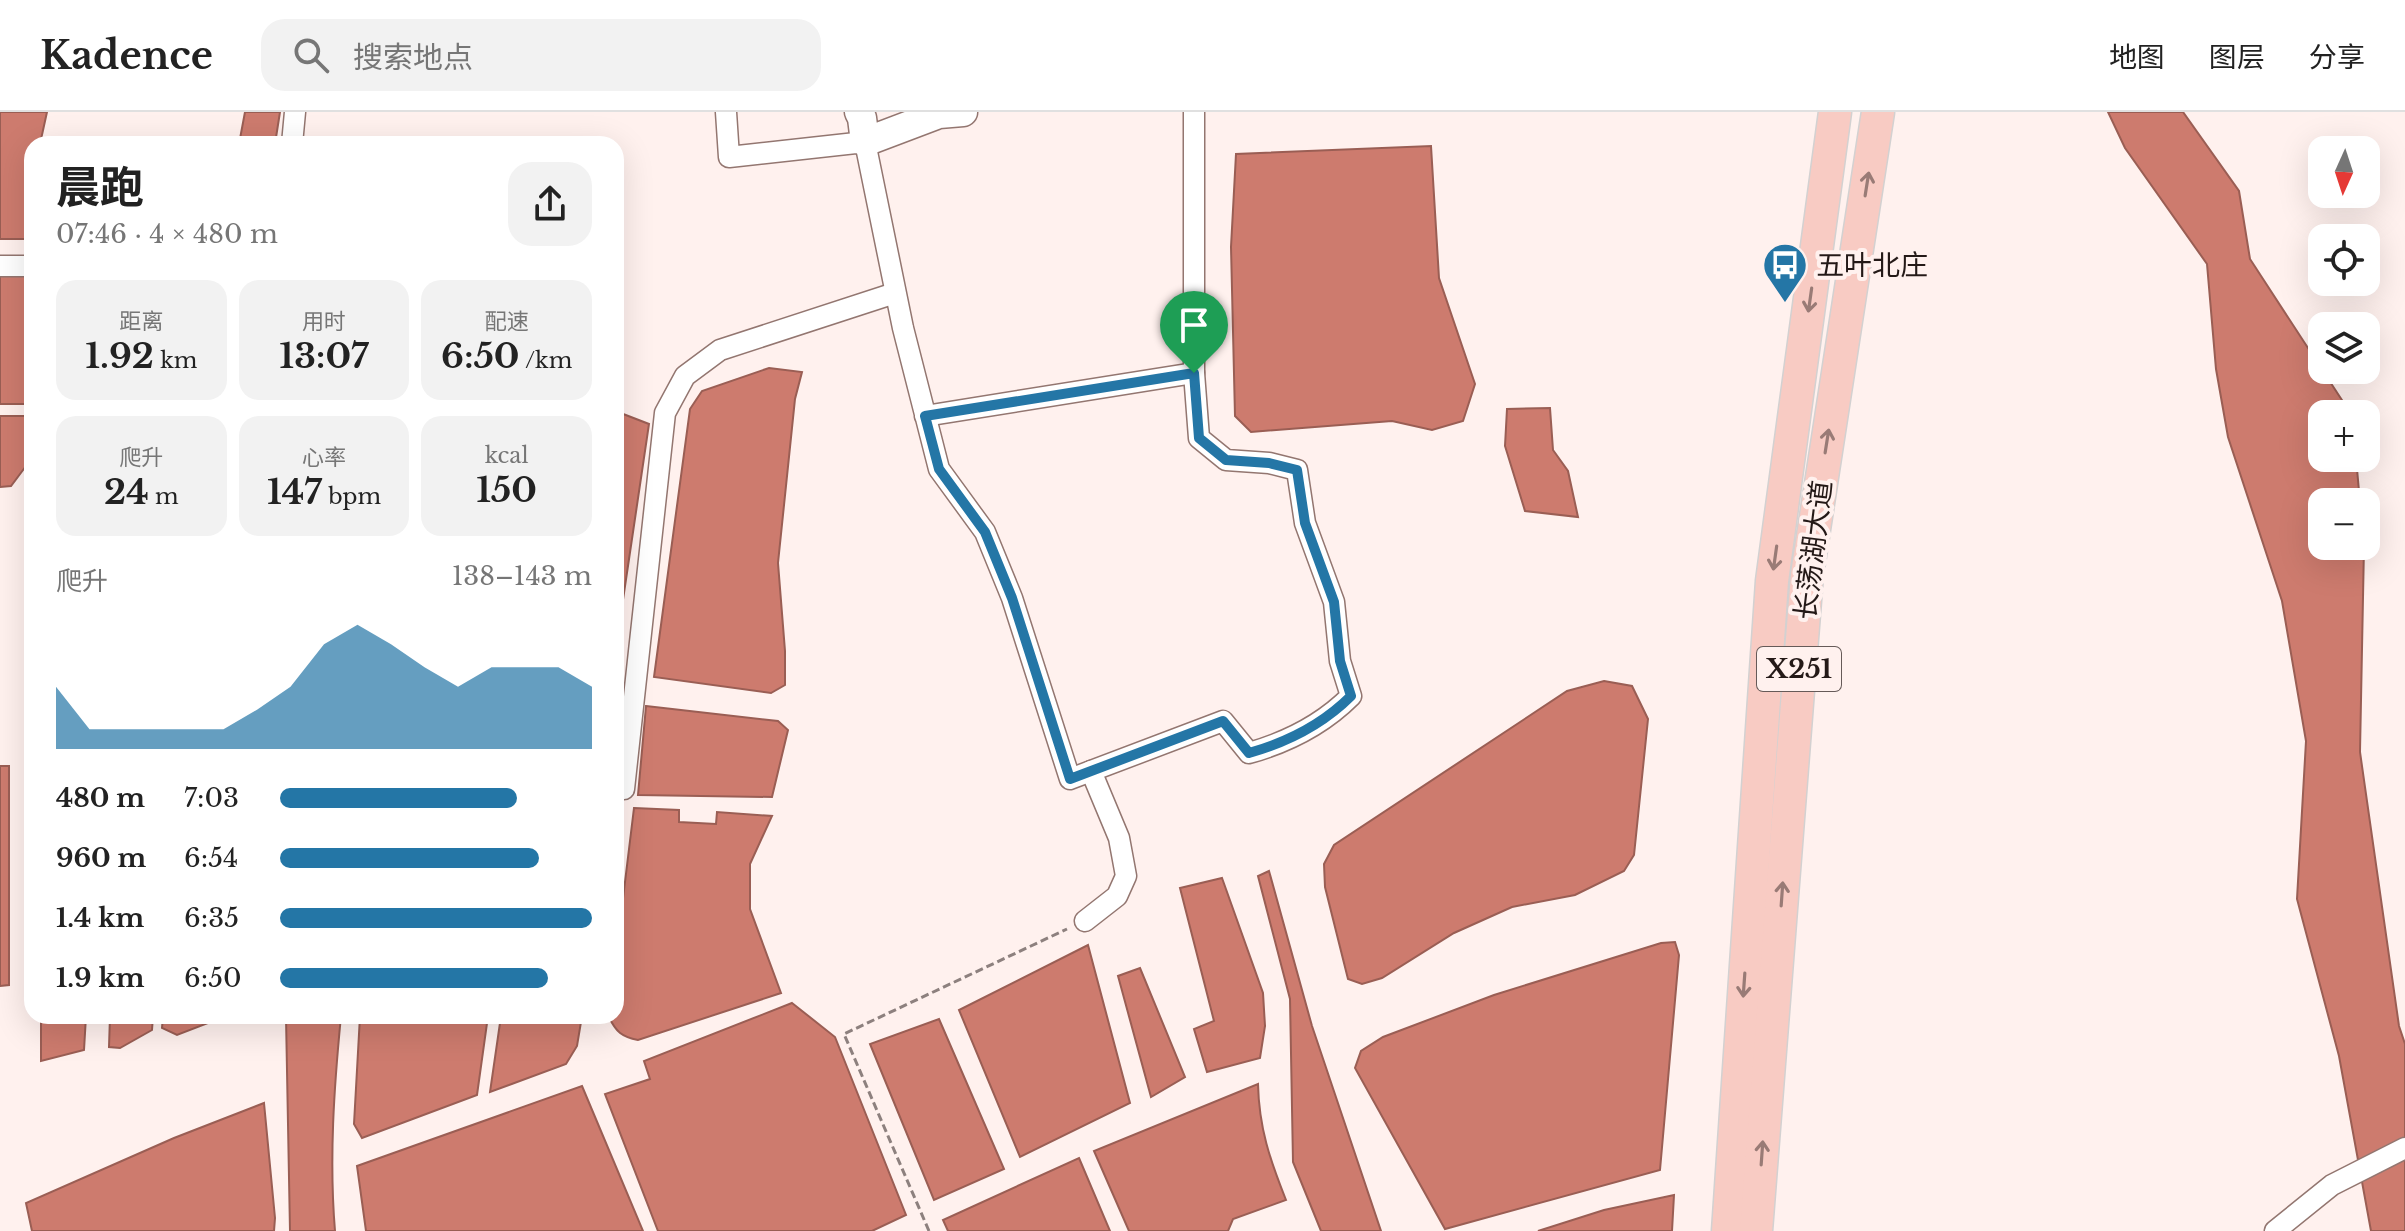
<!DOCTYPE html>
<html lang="zh">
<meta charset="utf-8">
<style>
:root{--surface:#fff;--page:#f2f2f2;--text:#222;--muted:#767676;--line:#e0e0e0;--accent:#2476a6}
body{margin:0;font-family:"Libre Baskerville","Noto Sans SC",serif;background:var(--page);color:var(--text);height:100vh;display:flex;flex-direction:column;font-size:30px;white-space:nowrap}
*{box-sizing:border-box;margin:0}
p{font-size:26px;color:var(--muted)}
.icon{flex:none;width:44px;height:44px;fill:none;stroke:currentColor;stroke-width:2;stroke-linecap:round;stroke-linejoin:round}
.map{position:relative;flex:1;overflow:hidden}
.side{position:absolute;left:24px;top:24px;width:600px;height:888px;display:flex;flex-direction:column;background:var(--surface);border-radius:24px;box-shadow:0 8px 32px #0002}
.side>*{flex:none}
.needle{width:52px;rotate:183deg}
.fabs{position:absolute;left:2308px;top:24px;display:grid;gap:16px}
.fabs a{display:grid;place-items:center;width:72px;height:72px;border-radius:16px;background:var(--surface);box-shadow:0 8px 32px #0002;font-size:40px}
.pin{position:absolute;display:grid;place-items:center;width:68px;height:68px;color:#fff;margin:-82px -34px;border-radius:50% 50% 50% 0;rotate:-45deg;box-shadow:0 0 8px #0007}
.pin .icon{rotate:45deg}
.round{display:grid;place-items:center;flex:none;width:84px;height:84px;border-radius:24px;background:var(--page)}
.headline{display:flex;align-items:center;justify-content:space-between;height:136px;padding:0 32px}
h1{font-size:44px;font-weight:700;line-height:60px}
.stats{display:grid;grid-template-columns:repeat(3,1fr);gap:12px;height:136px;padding:8px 32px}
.stats div{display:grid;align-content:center;border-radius:20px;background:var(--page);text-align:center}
.stats b{font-size:34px;font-weight:700}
.stats small{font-size:22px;font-weight:400}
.stats p{font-size:22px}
.chart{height:224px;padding:16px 32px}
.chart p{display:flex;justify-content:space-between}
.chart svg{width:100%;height:144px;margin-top:8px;fill:var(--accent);opacity:.7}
ul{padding:0 32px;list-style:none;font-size:26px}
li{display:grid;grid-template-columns:128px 96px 1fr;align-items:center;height:60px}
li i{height:20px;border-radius:10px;background:var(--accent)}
header{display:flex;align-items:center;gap:48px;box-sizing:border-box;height:112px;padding:0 40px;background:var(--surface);border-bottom:2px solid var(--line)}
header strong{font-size:38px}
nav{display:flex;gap:44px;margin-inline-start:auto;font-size:28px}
.search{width:560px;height:72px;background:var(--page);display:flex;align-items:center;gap:20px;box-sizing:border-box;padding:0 28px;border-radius:24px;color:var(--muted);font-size:30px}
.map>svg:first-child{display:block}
.water{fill:#cd7b6e;stroke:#9a5e54;stroke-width:2}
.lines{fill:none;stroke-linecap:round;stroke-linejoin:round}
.street-casing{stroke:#937670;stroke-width:23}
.secondary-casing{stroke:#937670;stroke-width:31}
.primary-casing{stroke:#d3d1d1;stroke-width:35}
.path{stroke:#8d807e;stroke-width:3;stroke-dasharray:8 4;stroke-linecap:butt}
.street{stroke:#fff;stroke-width:20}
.secondary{stroke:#fff;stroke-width:28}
.primary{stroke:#f8cbc3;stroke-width:32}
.oneway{stroke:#997b76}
.route-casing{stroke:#fff;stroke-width:16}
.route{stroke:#2476a6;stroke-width:10}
.labels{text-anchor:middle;stroke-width:8;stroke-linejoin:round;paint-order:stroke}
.shield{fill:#fff1ee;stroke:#665a58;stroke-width:2}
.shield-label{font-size:26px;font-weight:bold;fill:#241917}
.poi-label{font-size:28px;fill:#241917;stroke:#fff1ee;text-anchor:start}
.street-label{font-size:28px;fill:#241917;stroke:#fff1ee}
</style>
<header>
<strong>Kadence</strong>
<div class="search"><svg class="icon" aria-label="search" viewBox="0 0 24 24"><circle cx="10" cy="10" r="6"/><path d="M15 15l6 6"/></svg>搜索地点</div>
<nav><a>地图</a><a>图层</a><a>分享</a></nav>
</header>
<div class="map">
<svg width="2405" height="1119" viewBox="0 0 2405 1119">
<rect width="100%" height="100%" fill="#fff1ee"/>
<g class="water">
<polygon points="0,0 47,0 40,32 32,32 32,127 0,127"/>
<polygon points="245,0 280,0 275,32 239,32"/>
<polygon points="2108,0 2183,0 2239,79 2250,147 2351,302 2322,302 2322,346 2356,346 2360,390 2322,390 2322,434 2364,434 2360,640 2399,914 2405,932 2405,1119 2371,1119 2339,944 2297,787 2306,629 2282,489 2228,325 2216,257 2207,152 2125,36"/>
<polygon points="1431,34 1439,166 1475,272 1463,309 1432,318 1392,309 1251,320 1235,304 1231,135 1236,42"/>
<polygon points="32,164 32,292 0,292 0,164"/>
<polygon points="769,256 802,260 795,287 778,451 785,539 785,573 771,581 654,565 690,297 702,279"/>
<polygon points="1550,296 1553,338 1568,359 1578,405 1525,399 1505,334 1507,297"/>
<polygon points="618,300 649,312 616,535 616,302"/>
<polygon points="0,304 32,304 32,346 11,374 0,375"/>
<polygon points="1604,569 1632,574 1648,607 1634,743 1624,759 1575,783 1512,795 1454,821 1382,866 1362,872 1348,867 1325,775 1324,752 1334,733 1567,579"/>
<polygon points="646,594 778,609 788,618 772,685 638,683"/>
<polygon points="0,654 9,654 9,873 0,874"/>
<path d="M634 696 679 698V710L716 712 717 700 772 704 750 752V797L781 881 638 928C622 925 616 920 609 905L616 904V844Z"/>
<polygon points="1269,759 1312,914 1381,1119 1321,1119 1293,1050 1290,887 1258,764"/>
<polygon points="1222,766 1263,881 1265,914 1260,946 1207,960 1194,917 1214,909 1180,776"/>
<polygon points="1675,830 1679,843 1660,1058 1445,1117 1355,956 1361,939 1383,925 1494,883 1661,831"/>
<polygon points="1088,833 1130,991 1020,1045 959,898"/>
<polygon points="1140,856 1185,965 1151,985 1118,864"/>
<polygon points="792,891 835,925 906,1103 872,1119 658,1119 605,982 650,967 644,949"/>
<polygon points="41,904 86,904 84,938 41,949"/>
<polygon points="110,904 153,904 152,918 120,936 109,935"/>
<polygon points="163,904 226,904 177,923 162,916"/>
<path d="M341 904C334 976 329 1047 335 1119H290L286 905Z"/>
<polygon points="360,904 488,904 477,983 362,1026 354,1012"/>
<polygon points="501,904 582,904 577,934 566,952 490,980"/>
<polygon points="939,907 1004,1057 934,1088 870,932"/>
<path d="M1258 972C1259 1016 1270 1048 1286 1088L1233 1107 1228 1119H1129L1094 1039Z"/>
<polygon points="582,974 643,1119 366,1119 357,1054"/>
<polygon points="264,991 275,1106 274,1119 32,1119 26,1091 174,1026"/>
<polygon points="1079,1046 1110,1119 948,1119 943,1108"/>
<polygon points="1674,1083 1672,1119 1538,1119 1604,1098"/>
</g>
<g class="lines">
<g class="street-casing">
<g id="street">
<path d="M726 0 729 45 865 30 903 216 939 357 985 420 1012 486 1070 667 1223 609 1249 641C1288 630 1322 613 1351 584L1340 549 1334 490 1305 411 1297 358 1269 351 1226 348 1199 326 1194 261 925 304"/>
<polyline points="1194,0 1194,261"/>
<polyline points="292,32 295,0"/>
<polyline points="0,154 32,154"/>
<polyline points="624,677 665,301 685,264 720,238 895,181"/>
<polyline points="1085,809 1117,784 1126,764 1119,726 1091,659"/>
<polyline points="2275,1119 2332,1073 2405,1036"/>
</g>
</g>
<g class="secondary-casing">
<polyline id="secondary" points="859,0 862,6 865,30 939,2 963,0"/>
</g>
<g class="primary-casing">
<g id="primary">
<polyline points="1728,1119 1772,469 1835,0"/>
<polyline points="1756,1119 1807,463 1878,0"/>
</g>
</g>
<polyline class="path" points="929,1119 844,922 1067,817"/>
<use href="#street" class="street"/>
<use href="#secondary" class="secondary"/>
<use href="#primary" class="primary"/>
</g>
<defs><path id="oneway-shaft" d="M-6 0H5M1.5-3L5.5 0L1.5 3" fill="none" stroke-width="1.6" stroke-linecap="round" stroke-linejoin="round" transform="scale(2)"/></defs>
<g class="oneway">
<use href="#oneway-shaft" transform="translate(1867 72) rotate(-81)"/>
<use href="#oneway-shaft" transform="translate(1810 188) rotate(98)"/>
<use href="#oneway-shaft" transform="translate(1827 329) rotate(-81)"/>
<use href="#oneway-shaft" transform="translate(1775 446) rotate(98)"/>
<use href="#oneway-shaft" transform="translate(1782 782) rotate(-86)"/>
<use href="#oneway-shaft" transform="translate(1744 873) rotate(94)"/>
<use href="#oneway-shaft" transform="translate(1762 1041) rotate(-86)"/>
</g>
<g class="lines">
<g class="route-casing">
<path id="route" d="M1194 261 1199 326 1226 348 1269 351 1297 358 1305 411 1334 490 1340 549 1351 584C1322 613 1288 630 1249 641L1223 609 1070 667 1012 486 985 420 939 357 925 304Z"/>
</g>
<use href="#route" class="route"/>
</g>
<defs>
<g id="bus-pin" transform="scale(2.3)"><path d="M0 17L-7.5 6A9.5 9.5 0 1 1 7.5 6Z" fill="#2476a6" stroke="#fff1ee"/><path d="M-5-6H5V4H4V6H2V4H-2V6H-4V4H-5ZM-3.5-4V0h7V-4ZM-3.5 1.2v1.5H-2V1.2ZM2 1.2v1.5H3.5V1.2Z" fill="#fff"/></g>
</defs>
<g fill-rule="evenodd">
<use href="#bus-pin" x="1785" y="153"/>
</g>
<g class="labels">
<rect class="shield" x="1757" y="535" width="84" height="44" rx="6"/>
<g class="shield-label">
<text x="1799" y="566">X251</text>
</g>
<g class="poi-label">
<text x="1816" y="163">五叶北庄</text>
</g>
<g class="street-label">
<text transform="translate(1813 438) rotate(-83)" y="10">长荡湖大道</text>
</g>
</g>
</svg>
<div class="fabs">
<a><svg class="needle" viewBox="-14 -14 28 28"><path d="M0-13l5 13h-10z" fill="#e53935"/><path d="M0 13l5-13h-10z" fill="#767676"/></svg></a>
<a><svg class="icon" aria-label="locate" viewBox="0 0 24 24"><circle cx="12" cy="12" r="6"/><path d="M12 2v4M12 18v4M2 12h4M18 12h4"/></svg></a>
<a><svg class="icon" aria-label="layers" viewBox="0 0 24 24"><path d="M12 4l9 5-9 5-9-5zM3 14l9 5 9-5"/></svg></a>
<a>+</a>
<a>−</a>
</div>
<div class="pin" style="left:1194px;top:261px;background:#1e9e55"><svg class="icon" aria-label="arrive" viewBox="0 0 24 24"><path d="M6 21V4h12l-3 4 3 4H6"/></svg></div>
<section class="side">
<div class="headline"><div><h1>晨跑</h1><p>07:46 · 4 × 480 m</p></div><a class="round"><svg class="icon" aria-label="share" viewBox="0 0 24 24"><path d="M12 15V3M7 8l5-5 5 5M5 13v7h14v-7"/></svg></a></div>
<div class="stats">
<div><p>距离</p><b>1.92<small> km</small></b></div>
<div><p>用时</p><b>13:07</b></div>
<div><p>配速</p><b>6:50<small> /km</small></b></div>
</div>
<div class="stats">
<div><p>爬升</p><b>24<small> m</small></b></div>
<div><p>心率</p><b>147<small> bpm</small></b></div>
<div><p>kcal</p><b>150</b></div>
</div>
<div class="chart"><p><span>爬升</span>138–143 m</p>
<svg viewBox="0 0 160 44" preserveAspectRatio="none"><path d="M0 44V25L10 38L20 38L30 38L40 38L50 38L60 32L70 25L80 12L90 6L100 12L110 19L120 25L130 19L140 19L150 19L160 25V44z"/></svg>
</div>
<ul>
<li><b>480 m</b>7:03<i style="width:76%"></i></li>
<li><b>960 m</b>6:54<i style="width:83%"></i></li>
<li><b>1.4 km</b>6:35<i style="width:100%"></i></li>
<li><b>1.9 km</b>6:50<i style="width:86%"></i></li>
</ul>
</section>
</div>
